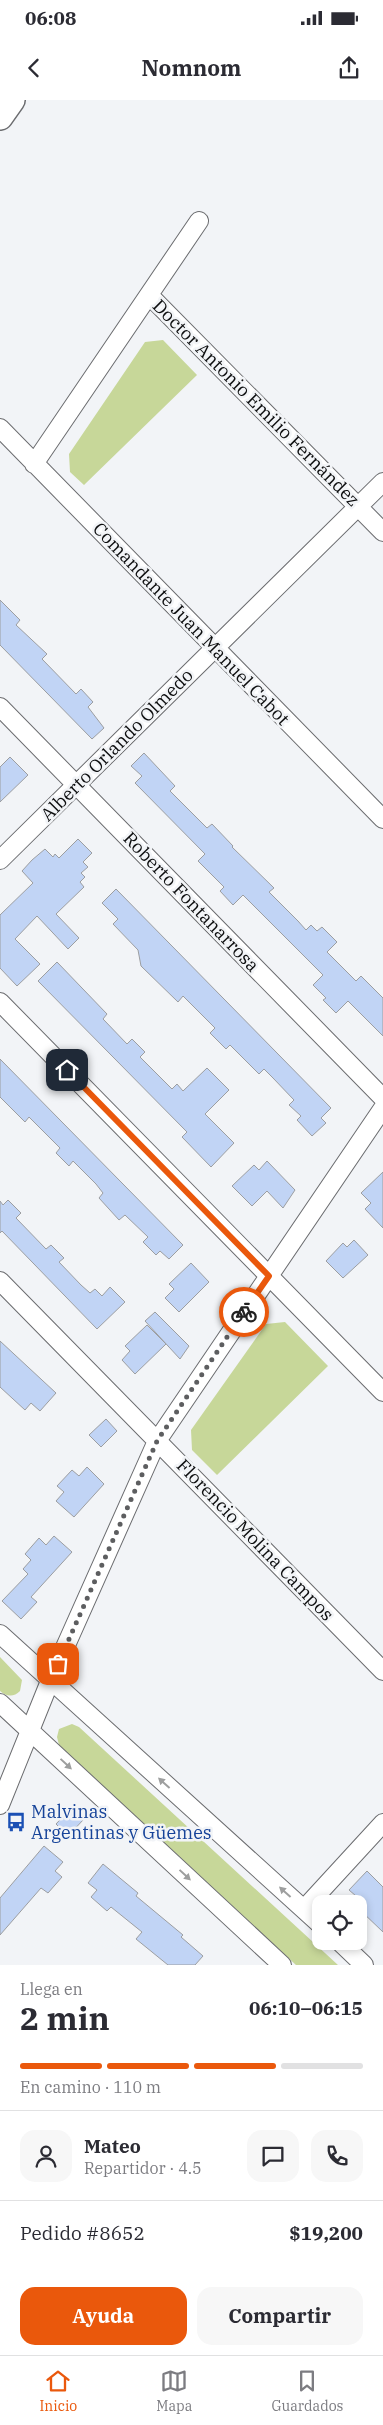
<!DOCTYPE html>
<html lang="es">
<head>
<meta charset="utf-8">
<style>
  body { margin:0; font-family:"IBM Plex Serif",serif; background:#f7f7f7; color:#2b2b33; height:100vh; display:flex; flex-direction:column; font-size:19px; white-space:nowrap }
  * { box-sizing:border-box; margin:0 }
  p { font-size:16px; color:#7c7c81 }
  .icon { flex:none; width:28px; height:28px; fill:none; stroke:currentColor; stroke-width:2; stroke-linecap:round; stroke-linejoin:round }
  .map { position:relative; height:1865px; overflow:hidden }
  .sheet { display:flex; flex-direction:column; background:#fff; flex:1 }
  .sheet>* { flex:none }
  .fabs { position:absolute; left:312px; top:1795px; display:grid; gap:10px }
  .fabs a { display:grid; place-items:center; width:55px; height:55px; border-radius:10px; background:#fff; box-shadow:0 2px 8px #0003; font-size:25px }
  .pin { position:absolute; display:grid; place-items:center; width:42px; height:42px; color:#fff; margin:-21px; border-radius:10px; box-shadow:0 2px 8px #0006 }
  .courier { position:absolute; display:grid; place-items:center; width:50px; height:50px; margin:-25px; border:4px solid #ea580c; border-radius:50%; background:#fff; color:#222; box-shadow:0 1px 6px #0007 }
  .summary em { font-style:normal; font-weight:700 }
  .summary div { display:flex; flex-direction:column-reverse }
  .summary { display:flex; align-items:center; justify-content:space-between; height:85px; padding:0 20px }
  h1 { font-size:32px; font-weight:700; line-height:38px }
  .bar { display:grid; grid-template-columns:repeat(4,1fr); gap:8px 5px; align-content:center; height:60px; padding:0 20px }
  .bar i { height:6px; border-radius:4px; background:#e1e1e2 }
  .bar .active { background:#ea580c }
  .bar p { grid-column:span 4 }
  .line { display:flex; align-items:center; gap:12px; padding:0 20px; border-top:1px solid #e1e1e2 }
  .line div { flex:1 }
  .round { display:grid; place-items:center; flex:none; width:52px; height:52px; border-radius:15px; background:#f7f7f7 }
  .button { display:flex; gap:10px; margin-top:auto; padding:10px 20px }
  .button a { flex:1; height:58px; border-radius:15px; background:#ea580c; color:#fff; font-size:20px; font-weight:700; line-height:58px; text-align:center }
  .button a+a { background:#f7f7f7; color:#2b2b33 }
  .status { display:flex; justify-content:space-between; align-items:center; height:35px; padding:0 25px; background:#fff; direction:ltr }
  .status svg { height:14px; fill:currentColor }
  header { display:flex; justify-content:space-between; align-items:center; height:65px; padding:0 20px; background:#fff; font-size:22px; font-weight:700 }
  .menu { display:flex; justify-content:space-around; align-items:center; height:70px; border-top:1px solid #e1e1e2; background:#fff; font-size:14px; color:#7c7c81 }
  .menu a { display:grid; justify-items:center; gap:2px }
  .menu .active { color:#ea580c }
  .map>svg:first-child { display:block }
</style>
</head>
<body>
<div class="status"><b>06:08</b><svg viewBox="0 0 49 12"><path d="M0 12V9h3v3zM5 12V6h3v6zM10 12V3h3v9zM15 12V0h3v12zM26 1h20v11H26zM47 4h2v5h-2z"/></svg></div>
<header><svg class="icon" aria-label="back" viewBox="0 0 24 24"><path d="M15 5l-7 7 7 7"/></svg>Nomnom<svg class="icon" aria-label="share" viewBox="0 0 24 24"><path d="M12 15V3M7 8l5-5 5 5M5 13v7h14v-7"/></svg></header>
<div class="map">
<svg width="383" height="1865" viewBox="0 0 383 1865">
  <rect width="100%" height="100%" fill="#f2f4f7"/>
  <path fill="#c7d799" d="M163,240L197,275L84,385L70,372L69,354L145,242Z
    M285,1222L328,1266L217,1375L192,1350L191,1330L266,1224Z
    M0,1557L22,1580L20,1591C14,1597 7,1597 0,1591Z
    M72,1624L79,1627L338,1865H296L59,1645L57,1637L59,1629Z"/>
  <path fill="#c1d4f5" stroke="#9c9ea1" d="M0,500L20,520L16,525L47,554L42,559L76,594L81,589L93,602L88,607L104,628L92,639L0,545Z
    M144,653L175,686L170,691L207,728L212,724L233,746L232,747L274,788L269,792L298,821L306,830L311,825L317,831L322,827L337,842L327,852L356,881L361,876L383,898V936L348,901L336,913L323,900L326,898L313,885L323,875L243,795L233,805L220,791L224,787L198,761L205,754L135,683L142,676L131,666Z
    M10,657L28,675L0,702V667Z
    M78,739L92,753L83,762L88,767L81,773L85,777L80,782L84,787L56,814L79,838L68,849L37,816L15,839L40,864L17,886L0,868V815L33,783L22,771L32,760L45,749L53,757L55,754L59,758Z
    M116,789L331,1008L321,1018L326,1023L312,1036L297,1020L301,1016L289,1005L294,1000L273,978L264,969L259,974L230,945L226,949L210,933L215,928L183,896L178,902L141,866L138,850L113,824L118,819L102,803Z
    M57,862L107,914L103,919L104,920L127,944L132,939L145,952L140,957L172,989L177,984L183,991L207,968L229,990L205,1014L234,1043L211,1067L182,1037L187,1032L38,881Z
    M0,959L183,1145L169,1159L160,1151L156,1155L143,1142L148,1137L125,1115L119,1120L99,1098L103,1093L96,1084L73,1061L69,1066L56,1053L60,1048L29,1017L25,1022L0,997Z
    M267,1061L295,1090L283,1108L267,1091L252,1106L232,1086L254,1065L259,1070Z
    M383,1072V1128L365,1109L371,1103L361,1093Z
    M8,1100L21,1113L16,1118L46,1149L51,1145L64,1158L59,1162L81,1185L90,1193L95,1189L102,1196L110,1187L125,1202L97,1229L2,1131L0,1133V1101L3,1105Z
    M354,1140L368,1155L343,1178L326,1161L343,1143L347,1147Z
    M191,1163L209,1182L179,1212L165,1198L174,1189L169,1184Z
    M155,1212L189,1246L180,1259L145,1221Z
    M147,1225L166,1244L135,1274L122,1260L130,1251L125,1246Z
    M0,1241L56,1293L40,1311L31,1303L25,1310L0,1287Z
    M106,1319L117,1331L101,1347L89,1335Z
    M87,1367L104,1384L74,1417L56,1401L64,1392L57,1386L72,1370L79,1376Z
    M54,1436L72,1452L31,1497L37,1502L21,1519L2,1501L28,1474L23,1469L31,1460L25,1454L39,1438L46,1445Z
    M72,1707L84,1719L68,1736L56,1724Z
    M44,1746L63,1762L55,1771L62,1777L48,1793L41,1788L0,1835V1798Z
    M103,1764L138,1793L136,1796L183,1835L181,1837L203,1856L195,1865H168L136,1839L142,1832L111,1807L107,1811L91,1797L97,1790L88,1783Z
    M367,1771L383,1787V1832L359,1809V1804L350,1802L356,1796L349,1790Z"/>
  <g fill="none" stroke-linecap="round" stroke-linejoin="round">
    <defs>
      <path id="street" d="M149,195L383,432
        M0,328L383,719
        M34,364L199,121
        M0,607L383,998
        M0,760L383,382
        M0,902L383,1292
        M0,1181L383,1571
        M0,1534L321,1825
        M0,1603L282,1865
        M0,1705L50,1581L157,1341L383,1008
        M304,1809L383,1723
        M339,1841L364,1865"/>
      <path id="secondary" d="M0,17L12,0"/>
    </defs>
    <use href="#street" stroke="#6b6c6f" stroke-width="20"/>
    <use href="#secondary" stroke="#6b6c6f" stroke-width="28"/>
    <use href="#street" stroke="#fff" stroke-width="18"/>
    <use href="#secondary" stroke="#fff" stroke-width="25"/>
  </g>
  <defs><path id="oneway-solid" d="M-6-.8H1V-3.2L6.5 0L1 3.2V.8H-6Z" transform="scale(1.25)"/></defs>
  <g fill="#9e9f9f">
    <use href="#oneway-solid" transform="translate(66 1664) rotate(43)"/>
    <use href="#oneway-solid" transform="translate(164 1683) rotate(-138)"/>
    <use href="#oneway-solid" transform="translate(185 1775) rotate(43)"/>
    <use href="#oneway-solid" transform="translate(285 1792) rotate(-138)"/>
  </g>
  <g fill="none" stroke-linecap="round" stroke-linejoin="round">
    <path stroke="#5d5e60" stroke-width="5" stroke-dasharray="0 9" d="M58,1564L157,1341L244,1212"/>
    <path stroke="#ea580c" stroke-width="6" d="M67,970L269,1176L244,1212"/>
  </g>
  <defs>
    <symbol id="bus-bare" viewBox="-9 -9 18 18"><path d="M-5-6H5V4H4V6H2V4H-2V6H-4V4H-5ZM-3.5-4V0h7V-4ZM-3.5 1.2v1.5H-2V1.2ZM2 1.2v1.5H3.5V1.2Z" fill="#1a4fb4" stroke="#f2f4f7" stroke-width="2.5" paint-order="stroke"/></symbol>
  </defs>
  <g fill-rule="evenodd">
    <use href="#bus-bare" x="2" y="1708" width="28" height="28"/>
  </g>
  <g text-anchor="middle" stroke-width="5" stroke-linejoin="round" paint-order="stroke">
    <g font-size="18" fill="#0d0e0f" stroke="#f2f4f7">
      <text transform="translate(256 303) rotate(45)" y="6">Doctor Antonio Emilio Fernández</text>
      <text transform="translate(191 524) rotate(46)" y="6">Comandante Juan Manuel Cabot</text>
      <text transform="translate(117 645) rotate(-45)" y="6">Alberto Orlando Olmedo</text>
      <text transform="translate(191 802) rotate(46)" y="6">Roberto Fontanarrosa</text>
      <text transform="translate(255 1440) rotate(46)" y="6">Florencio Molina Campos</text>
    </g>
    <g font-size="18" fill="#164399" stroke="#f2f4f7" text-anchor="start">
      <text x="31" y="1718">Malvinas<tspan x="31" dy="21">Argentinas y Güemes</tspan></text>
    </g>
  </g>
</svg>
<div class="fabs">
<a><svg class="icon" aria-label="locate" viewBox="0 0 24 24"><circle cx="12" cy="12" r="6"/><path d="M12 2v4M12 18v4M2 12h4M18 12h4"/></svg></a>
</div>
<div class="pin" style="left:58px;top:1564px;background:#ea580c"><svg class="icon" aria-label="bag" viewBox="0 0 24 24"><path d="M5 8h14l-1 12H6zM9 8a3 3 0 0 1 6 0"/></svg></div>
<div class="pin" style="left:67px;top:970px;background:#1f2937"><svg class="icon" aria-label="home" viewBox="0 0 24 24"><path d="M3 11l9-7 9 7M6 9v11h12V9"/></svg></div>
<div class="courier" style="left:244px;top:1212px"><svg class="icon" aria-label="bike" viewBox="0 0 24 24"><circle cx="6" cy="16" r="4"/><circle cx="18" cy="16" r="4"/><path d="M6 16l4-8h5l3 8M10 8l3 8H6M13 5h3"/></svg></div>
</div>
<section class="sheet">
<div class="summary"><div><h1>2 min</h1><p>Llega en</p></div><em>06:10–06:15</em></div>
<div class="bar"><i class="active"></i><i class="active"></i><i class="active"></i><i></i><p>En camino · 110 m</p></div>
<div class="line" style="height:90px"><a class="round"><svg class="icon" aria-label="person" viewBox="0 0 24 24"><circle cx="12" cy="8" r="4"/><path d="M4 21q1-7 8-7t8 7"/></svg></a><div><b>Mateo</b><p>Repartidor · 4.5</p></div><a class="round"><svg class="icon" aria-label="chat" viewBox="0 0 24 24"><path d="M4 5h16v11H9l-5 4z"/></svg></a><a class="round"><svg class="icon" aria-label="phone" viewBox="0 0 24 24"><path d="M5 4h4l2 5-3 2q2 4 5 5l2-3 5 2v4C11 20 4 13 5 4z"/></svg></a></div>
<div class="line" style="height:65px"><div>Pedido #8652</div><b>$19,200</b></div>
<div class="button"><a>Ayuda</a><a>Compartir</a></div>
</section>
<nav class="menu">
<a class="active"><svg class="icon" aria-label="home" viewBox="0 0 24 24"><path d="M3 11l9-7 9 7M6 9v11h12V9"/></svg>Inicio</a>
<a><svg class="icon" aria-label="map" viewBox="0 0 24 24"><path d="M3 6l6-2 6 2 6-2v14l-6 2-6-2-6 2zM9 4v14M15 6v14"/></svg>Mapa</a>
<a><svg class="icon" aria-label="saved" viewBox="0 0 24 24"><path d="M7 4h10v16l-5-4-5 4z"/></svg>Guardados</a>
</nav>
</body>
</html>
